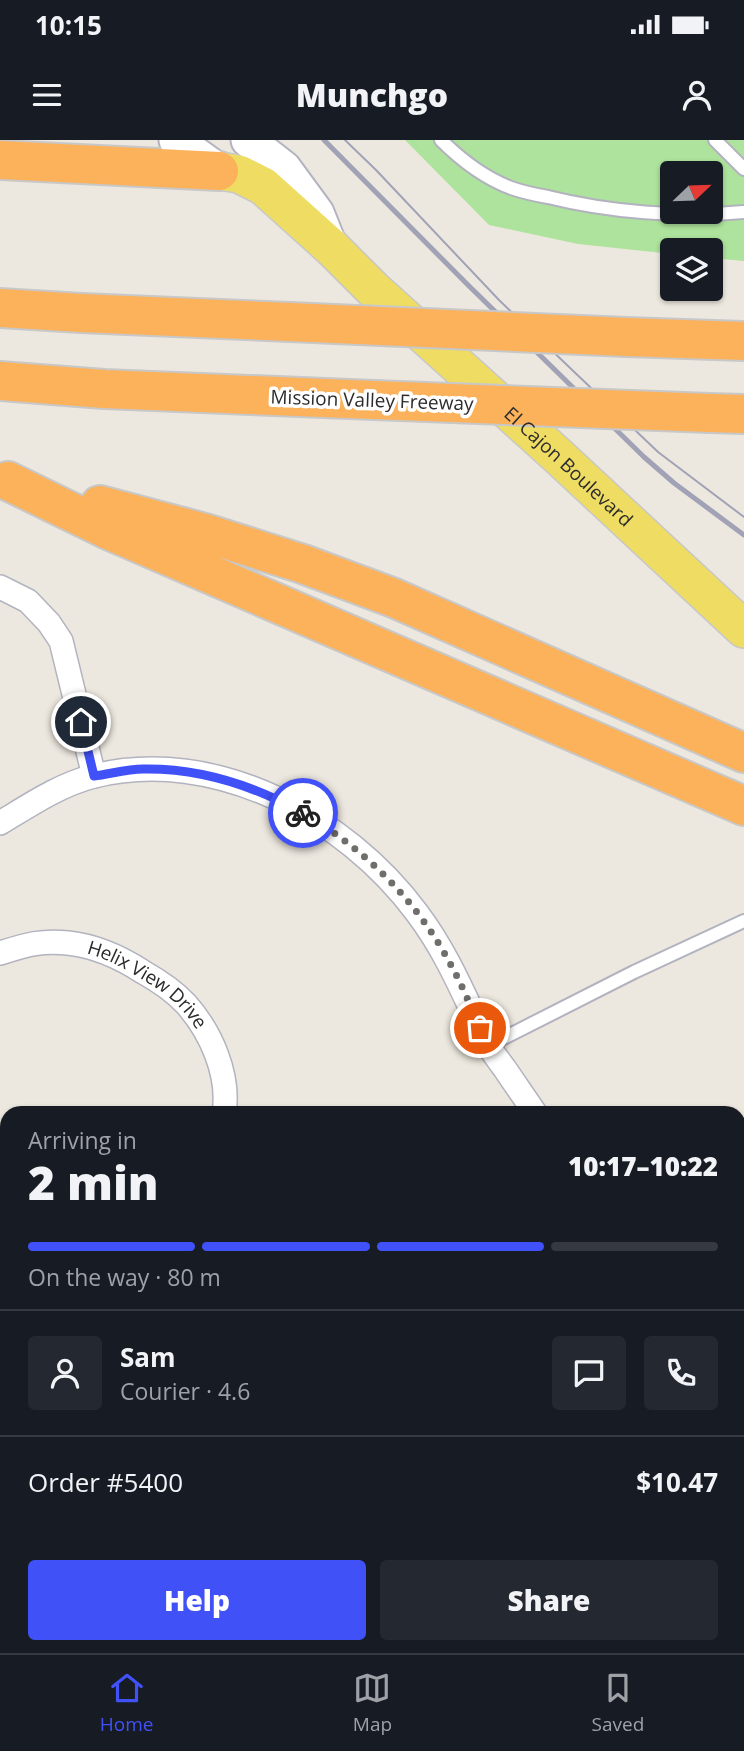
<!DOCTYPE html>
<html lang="en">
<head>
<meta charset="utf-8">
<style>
  body { margin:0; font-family:"Open Sans",sans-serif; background:#242831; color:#f1f3f6; height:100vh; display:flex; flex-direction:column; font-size:26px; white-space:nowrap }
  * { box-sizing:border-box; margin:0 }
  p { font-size:23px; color:#9ea1a6 }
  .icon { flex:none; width:38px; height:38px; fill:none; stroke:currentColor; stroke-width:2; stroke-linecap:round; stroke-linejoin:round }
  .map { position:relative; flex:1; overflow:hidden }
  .details { position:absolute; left:0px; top:966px; width:746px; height:548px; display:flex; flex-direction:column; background:#171b24; border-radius:21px 21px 0 0; box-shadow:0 2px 5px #0004 }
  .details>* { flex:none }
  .needle { width:46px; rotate:67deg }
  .tools { position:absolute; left:660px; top:21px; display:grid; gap:14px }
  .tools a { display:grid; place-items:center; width:63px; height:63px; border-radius:7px; background:#171b24; box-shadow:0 2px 5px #0004; font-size:35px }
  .pin { position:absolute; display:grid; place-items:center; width:60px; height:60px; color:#fff; margin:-30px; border:4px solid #fff; border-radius:50%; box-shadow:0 2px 7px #0007 }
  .courier { position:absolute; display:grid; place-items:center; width:70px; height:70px; margin:-35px; border:5px solid #4151f8; border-radius:50%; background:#fff; color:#222; box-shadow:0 2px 9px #0007 }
  .overview em { font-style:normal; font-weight:800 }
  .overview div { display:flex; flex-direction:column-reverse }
  .overview { display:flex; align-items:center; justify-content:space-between; height:119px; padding:0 28px }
  h1 { font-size:46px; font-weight:800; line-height:52px }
  .bar { display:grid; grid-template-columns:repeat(4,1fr); gap:10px 7px; align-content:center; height:84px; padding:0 28px }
  .bar i { height:9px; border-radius:5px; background:#363941 }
  .bar .active { background:#4151f8 }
  .bar p { grid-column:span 4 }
  .line { display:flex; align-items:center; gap:18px; padding:0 28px; border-top:2px solid #363941 }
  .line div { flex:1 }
  .round { display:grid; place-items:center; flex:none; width:74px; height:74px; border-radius:7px; background:#242831 }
  .action { display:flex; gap:14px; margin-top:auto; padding:14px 28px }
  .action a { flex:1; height:80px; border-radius:7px; background:#4151f8; color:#fff; font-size:28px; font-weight:800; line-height:80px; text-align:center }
  .action a+a { background:#242831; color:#f1f3f6 }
  .status { display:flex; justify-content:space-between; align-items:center; height:49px; padding:0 35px; background:#171b24; direction:ltr }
  .status svg { height:19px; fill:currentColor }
  header { display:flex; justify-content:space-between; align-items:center; height:91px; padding:0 28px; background:#171b24; font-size:32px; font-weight:800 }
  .menu { display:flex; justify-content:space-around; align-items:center; height:98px; border-top:2px solid #363941; background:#171b24; font-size:19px; color:#9ea1a6 }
  .menu a { display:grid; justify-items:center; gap:4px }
  .menu .active { color:#4151f8 }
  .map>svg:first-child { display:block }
</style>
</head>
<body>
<div class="status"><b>10:15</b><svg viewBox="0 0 49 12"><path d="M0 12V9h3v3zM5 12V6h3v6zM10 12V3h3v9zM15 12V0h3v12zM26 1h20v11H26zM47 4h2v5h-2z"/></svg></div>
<header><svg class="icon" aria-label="menu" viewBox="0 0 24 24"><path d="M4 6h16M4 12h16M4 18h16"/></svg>Munchgo<svg class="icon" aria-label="person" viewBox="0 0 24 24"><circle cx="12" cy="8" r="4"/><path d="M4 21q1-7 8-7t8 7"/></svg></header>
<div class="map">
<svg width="744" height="1513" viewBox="0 0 744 1513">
  <rect width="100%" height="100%" fill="#ede8df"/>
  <path fill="#ade39c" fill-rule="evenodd" d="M405,0H744V121L711,118L710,110H672V114L578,104L489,85ZM672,33H710V72H672Z"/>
  <path fill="#c6c2ba" d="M434,1507H456L458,1513H419Z"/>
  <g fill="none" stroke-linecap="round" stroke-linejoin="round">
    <defs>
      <path id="lane" d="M441,0C461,20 485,38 511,48C523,52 536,55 548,57C608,72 681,78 744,72
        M715,0L744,29
        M488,906L634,832L744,781
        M0,1476L7,1450"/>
      <g id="street">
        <path d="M0,447L28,461L49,483L61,501L94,636"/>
        <path d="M0,683C30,665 59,645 94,636C215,606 346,677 417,773C448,814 465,858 487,903C492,912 499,921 505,929C515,944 525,958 535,973"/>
        <path id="s1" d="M0,813C26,805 41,800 68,803C96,806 120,817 143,832C159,841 174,851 186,864C211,892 230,935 224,973"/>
        <path d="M0,1018L7,1022"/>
        <path d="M738,1099L744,1096"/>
        <path d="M0,1283L7,1286"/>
        <path d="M738,1413L744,1410"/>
        <path d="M344,1513L358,1507"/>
      </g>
      <path id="secondary" d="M176,0L219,31
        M248,0L284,28L317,73L329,103"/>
      <g id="primary">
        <path id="s2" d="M219,31L239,34L263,46L332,108L373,149L557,315L744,489"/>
      </g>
      <path id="highway" d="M0,20L219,31
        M0,168L81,173L290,182
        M626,197L744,201
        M0,241L104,249L374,260
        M710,273L744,274
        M8,341L106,389L744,666
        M100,365L205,393L303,424L394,458L744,613"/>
    </defs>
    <use href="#lane" stroke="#b2b3bf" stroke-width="16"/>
    <use href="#street" stroke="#b2b3bf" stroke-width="26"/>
    <use href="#secondary" stroke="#b2b3bf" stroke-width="37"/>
    <use href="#primary" stroke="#c8c8c8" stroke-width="40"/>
    <use href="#highway" stroke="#c8c8c8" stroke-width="42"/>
    <use href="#lane" stroke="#fff" stroke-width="12"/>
    <use href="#street" stroke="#fff" stroke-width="23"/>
    <use href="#secondary" stroke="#fff" stroke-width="33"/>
    <use href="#primary" stroke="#efdc62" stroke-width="37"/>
    <use href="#highway" stroke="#fcb15b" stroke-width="38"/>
    <path stroke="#a1a2b6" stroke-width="2" d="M345,0L376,30L499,160L658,312L744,377"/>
    <path stroke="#a1a2b6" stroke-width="5" d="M324,0L469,146L644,317L674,343L744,395"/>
    <defs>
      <path id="highway-bridge" d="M290,182L626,197
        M374,260L710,273"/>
    </defs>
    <use href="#highway-bridge" stroke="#c8c8c8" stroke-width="42" stroke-linecap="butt"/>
    <use href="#highway-bridge" stroke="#fcb15b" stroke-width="38"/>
  </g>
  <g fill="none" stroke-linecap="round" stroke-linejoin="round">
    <path stroke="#706e6b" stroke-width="7" stroke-dasharray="0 12.6" d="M303,673C365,709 417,761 451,825C462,845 471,867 480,888"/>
    <path stroke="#4151f8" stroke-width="9" d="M81,582L94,636C110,634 127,629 143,629C200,628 253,645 303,673"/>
  </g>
  <g text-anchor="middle" stroke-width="7" stroke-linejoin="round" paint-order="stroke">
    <g font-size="19" fill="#2c2c2c" stroke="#fff">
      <text transform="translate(372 260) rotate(2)" y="7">Mission Valley Freeway</text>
      <text dy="7" stroke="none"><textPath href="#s2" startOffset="462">El Cajon Boulevard</textPath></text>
      <text dy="7" stroke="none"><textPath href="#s1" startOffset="161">Helix View Drive</textPath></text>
    </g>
  </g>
</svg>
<div class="tools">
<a><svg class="needle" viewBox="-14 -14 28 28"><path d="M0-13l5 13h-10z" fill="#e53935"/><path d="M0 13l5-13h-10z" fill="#9ea1a6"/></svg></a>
<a><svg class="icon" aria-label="layers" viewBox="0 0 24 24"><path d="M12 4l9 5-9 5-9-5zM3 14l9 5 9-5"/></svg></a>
</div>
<div class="pin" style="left:480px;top:888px;background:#ea580c"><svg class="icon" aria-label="bag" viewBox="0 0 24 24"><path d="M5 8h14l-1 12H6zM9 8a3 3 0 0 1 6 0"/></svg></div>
<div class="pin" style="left:81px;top:582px;background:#1f2937"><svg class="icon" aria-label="home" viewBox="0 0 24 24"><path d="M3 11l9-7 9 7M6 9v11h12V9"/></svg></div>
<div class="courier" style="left:303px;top:673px"><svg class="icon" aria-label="bike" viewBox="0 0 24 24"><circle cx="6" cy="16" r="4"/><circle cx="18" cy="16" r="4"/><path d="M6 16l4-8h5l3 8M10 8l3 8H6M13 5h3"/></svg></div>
<section class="details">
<div class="overview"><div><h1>2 min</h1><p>Arriving in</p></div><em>10:17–10:22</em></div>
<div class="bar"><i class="active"></i><i class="active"></i><i class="active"></i><i></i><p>On the way · 80 m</p></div>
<div class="line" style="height:126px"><a class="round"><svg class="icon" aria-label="person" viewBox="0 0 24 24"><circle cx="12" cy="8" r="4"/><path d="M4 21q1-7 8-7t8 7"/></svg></a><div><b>Sam</b><p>Courier · 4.6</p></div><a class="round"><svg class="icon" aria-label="chat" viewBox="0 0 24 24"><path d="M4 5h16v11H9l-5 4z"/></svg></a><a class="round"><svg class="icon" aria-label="phone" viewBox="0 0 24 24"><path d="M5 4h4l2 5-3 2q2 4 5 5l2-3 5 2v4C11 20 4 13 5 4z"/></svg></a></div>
<div class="line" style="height:91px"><div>Order #5400</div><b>$10.47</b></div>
<div class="action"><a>Help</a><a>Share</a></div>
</section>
</div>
<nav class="menu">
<a class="active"><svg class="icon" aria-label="home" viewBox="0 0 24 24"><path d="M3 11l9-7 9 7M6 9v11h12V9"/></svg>Home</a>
<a><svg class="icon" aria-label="map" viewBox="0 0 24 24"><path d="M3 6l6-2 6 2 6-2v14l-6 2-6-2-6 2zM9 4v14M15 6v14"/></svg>Map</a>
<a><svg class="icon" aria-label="saved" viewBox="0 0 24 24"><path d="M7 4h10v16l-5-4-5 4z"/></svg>Saved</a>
</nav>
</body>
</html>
